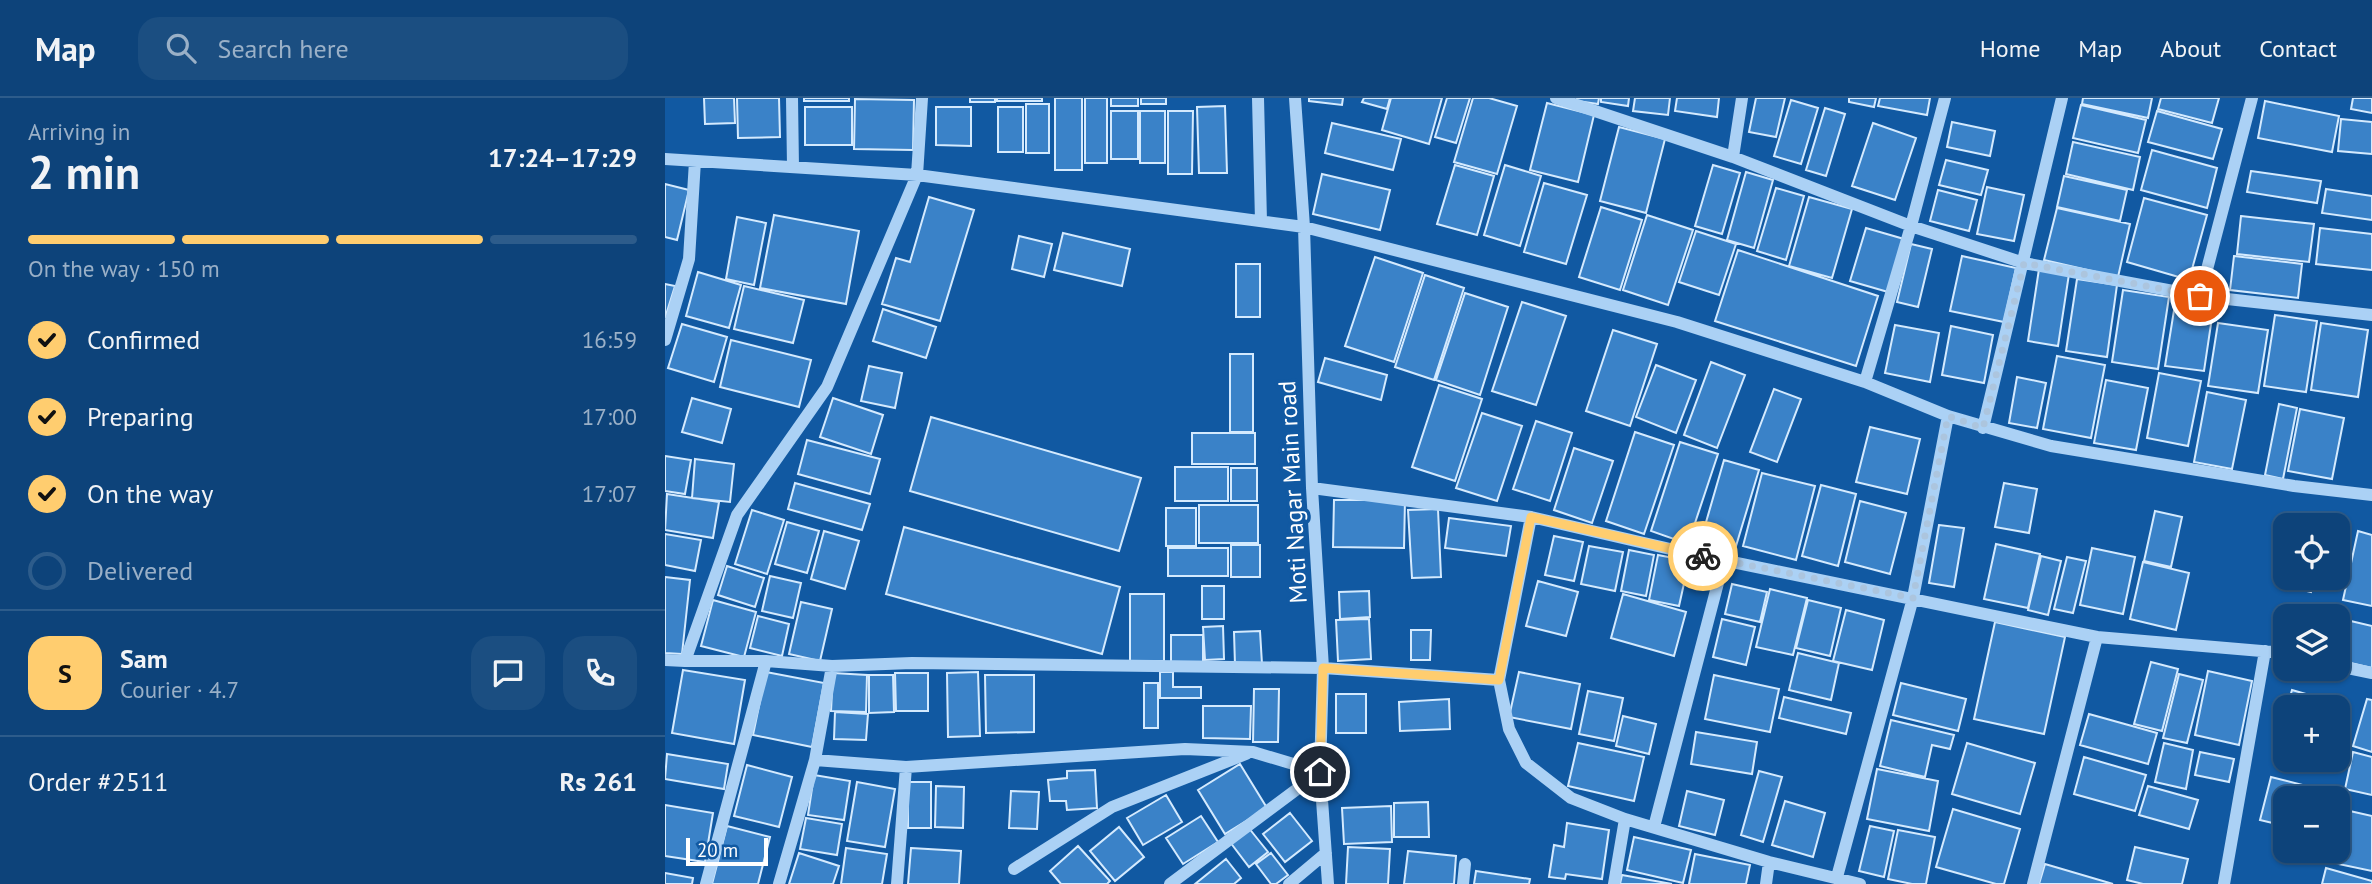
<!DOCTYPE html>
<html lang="en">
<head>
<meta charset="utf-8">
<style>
  body { margin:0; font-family:"PT Sans",sans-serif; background:#1b4e81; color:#f1f3f6; height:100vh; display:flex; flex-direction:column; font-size:26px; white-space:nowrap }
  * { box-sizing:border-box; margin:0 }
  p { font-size:23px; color:#9ab0c7 }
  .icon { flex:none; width:38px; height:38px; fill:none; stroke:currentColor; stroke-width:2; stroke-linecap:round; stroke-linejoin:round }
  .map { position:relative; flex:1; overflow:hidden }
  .details { display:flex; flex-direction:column; background:#0d437a; width:665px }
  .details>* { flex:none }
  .controls { position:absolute; left:1608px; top:415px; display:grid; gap:14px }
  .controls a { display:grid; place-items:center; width:77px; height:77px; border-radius:14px; background:#0d437a; box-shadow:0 2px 5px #0004,0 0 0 2px #2d5c8b; font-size:35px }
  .scale { position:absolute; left:21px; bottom:18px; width:82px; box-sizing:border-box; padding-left:7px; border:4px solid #fff; border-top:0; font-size:19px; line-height:24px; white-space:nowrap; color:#fff; -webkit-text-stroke:5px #1159a2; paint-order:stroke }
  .pin { position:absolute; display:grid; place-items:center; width:60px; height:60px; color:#fff; margin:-30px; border:4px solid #fff; border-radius:50%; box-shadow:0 2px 7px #0007 }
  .courier { position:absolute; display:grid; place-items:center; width:70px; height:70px; margin:-35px; border:5px solid #ffcd6f; border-radius:50%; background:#fff; color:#222; box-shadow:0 2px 9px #0007 }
  .summary em { font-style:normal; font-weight:700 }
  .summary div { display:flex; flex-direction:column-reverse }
  .summary { display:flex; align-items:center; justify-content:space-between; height:119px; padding:0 28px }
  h1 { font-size:46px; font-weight:700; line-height:52px }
  .bar { display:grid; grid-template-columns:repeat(4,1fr); gap:10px 7px; align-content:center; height:84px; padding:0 28px }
  .bar i { height:9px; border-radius:5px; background:#2d5c8b }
  .bar .active { background:#ffcd6f }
  .bar p { grid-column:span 4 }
  .line { display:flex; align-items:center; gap:18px; padding:0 28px; border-top:2px solid #2d5c8b }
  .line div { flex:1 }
  .round { display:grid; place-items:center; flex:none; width:74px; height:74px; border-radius:21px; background:#1b4e81 }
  ol { padding:0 28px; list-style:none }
  li { display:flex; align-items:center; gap:21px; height:77px }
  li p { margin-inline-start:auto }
  li .icon { padding:7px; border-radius:50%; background:#ffcd6f; color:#111; stroke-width:4 }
  li:last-child { color:#9ab0c7 }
  li i { width:38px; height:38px; border:4px solid #2d5c8b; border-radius:50% }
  header { display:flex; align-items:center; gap:42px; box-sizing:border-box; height:98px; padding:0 35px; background:#0d437a; border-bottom:2px solid #2d5c8b }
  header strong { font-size:33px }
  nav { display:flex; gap:38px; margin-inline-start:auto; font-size:24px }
  .search { width:490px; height:63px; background:#1b4e81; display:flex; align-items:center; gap:18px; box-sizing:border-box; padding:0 24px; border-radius:21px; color:#9ab0c7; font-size:26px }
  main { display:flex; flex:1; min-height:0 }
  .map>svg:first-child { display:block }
</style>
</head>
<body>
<header>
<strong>Map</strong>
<div class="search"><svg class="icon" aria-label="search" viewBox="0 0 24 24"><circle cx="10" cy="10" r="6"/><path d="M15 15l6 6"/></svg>Search here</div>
<nav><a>Home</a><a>Map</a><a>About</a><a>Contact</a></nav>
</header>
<main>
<section class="details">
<div class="summary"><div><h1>2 min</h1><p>Arriving in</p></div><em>17:24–17:29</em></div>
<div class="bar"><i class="active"></i><i class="active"></i><i class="active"></i><i></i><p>On the way · 150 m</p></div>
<ol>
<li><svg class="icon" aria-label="check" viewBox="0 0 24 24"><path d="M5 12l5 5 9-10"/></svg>Confirmed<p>16:59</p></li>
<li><svg class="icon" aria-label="check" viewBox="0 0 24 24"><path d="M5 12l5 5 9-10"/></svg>Preparing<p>17:00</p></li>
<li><svg class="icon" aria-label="check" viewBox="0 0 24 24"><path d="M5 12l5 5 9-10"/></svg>On the way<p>17:07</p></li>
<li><i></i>Delivered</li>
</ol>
<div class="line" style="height:126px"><b class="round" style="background:#ffcd6f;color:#111">S</b><div><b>Sam</b><p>Courier · 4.7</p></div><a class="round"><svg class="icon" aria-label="chat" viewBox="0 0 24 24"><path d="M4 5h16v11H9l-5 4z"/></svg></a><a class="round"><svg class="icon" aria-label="phone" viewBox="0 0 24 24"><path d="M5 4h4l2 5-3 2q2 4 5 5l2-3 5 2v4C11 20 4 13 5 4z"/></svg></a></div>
<div class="line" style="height:91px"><div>Order #2511</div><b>Rs 261</b></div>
</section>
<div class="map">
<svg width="1707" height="786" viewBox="0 0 1707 786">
  <rect width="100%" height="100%" fill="#1159a2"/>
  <path fill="#3a82c8" stroke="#d4eafe" stroke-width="2" d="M39,0H69L70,25L40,26Z
    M72,0H114L115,39L73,40Z
    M139,0H184V3H139Z
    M305,0H330V4H305Z
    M332,0H377V3H332Z
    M390,0H417V72H390Z
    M420,0H442V65H420Z
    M446,0H473V8H446Z
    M476,0H501V6H476Z
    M644,0H678L677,7L644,3Z
    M699,0H725L722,11L697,4Z
    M726,0H777L764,46L717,32Z
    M782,0H805L791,45L770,39Z
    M808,0H824L852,8L832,76L789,64Z
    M912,0H934L933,6L912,3Z
    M936,0H964L963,8L936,4Z
    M970,0H1005L1003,17L968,13Z
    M1012,0H1054L1052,19L1010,13Z
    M1091,0H1120L1111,39L1084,34Z
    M1184,0H1211L1209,9L1184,4Z
    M1215,0H1265L1262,17L1213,8Z
    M1418,0H1487L1483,20L1417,6Z
    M1496,0H1554L1547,25L1493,11Z
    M1688,0H1707V15L1686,11Z
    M190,1L249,2L248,52L189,51Z
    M1126,2L1153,10L1136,66L1109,58Z
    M1600,3L1674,18L1667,54L1593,40Z
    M882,5L929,17L913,84L865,72Z
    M361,6H384V55H361Z
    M1416,7L1481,22L1473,55L1408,40Z
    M560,8L562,75H534L532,9Z
    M140,9H187V47H140Z
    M271,9H306V48L271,47Z
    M333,9H358V54H333Z
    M1160,10L1180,16L1161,78L1141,72Z
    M446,13H473V61H446Z
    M475,13H500V65H475Z
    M503,13H528L527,76H503Z
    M1492,13L1557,31L1548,61L1483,44Z
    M1676,21L1707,24V56L1673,53Z
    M1287,24L1330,33L1325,58L1282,49Z
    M667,25L736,41L728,72L660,55Z
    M1208,25L1251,40L1230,102L1187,88Z
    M954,29L1000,41L981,115L935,103Z
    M1408,44L1475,59L1468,92L1401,76Z
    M1487,52L1552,70L1542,110L1476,92Z
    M1281,62L1323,72L1316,97L1274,87Z
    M790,67L829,78L812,137L772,126Z
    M840,67L876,78L855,148L819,137Z
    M1048,67L1075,75L1057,136L1030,128Z
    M1586,73L1656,83L1652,105L1582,94Z
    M1081,74L1108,82L1089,150L1062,142Z
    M657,76L725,92L715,132L648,116Z
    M1399,78L1462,92L1455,123L1392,109Z
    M879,85L922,97L901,166L859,154Z
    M0,86L24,92L12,142L0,139Z
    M1322,89L1359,97L1349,143L1312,136Z
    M1111,90L1139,98L1121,162L1092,153Z
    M1661,91L1707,98V122L1657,115Z
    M1273,92L1312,102L1304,133L1265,123Z
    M264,99L309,112L275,223L217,206L231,160L245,164Z
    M1144,99L1187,111L1167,180L1124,168Z
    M1479,100L1542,117L1524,182L1462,164Z
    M936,109L977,122L955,192L914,179Z
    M1392,110L1465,126L1453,179L1379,162Z
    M109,117L194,133L181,206L95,190Z
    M982,117L1028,132L1003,207L958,192Z
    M1576,118L1649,126L1644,164L1572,156Z
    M72,119L101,125L89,187L61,181Z
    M1201,130L1239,141L1223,194L1185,183Z
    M1655,130L1707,136V172L1651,166Z
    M1031,133L1071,146L1054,197L1014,184Z
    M398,135L465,151L457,188L389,172Z
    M354,138L387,146L379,179L347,171Z
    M1246,146L1267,151L1253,209L1232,204Z
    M1073,152L1213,198L1191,268L1050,223Z
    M1297,158L1351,170L1339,224L1285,213Z
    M1569,158L1637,166L1633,200L1565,192Z
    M710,159L758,175L729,264L680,248Z
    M571,166H595V219H571Z
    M1374,171L1404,176L1393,248L1363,243Z
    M33,174L76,187L64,230L21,218Z
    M760,177L799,190L769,282L730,269Z
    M1412,181L1452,187L1442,259L1401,253Z
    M0,186L10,188L0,220Z
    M79,188L139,202L128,245L69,231Z
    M1458,192L1504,199L1493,271L1447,264Z
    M800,195L843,209L815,297L771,282Z
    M1511,200L1549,206L1539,273L1500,268Z
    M857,204L901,218L871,307L827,293Z
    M218,211L271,229L261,260L208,243Z
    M1610,217L1652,223L1641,294L1599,288Z
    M1553,225L1603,232L1593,295L1543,288Z
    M1656,225L1703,232L1693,299L1646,292Z
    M17,226L62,239L49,284L3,270Z
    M1230,227L1274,235L1265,284L1220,275Z
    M1286,228L1328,237L1319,285L1277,277Z
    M948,232L992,246L965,328L921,313Z
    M66,242L146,262L134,309L55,289Z
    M565,256H588V334H565Z
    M1392,258L1440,267L1426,340L1378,331Z
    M660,260L722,277L716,302L653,284Z
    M1046,264L1080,277L1052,350L1019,337Z
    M991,267L1031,282L1011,335L971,319Z
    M204,268L237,275L230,310L196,303Z
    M1494,275L1536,283L1523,348L1482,340Z
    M1352,279L1381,285L1372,330L1344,325Z
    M1441,282L1483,290L1471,352L1429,345Z
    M774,287L817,301L790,383L747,369Z
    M1109,291L1136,301L1112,364L1085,354Z
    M1542,294L1581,302L1567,371L1529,364Z
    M27,300L66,311L57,345L17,334Z
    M168,300L218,317L206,356L155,339Z
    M1614,306L1632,310L1618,381L1600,377Z
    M1635,311L1679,320L1667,381L1623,373Z
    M817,315L857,328L832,403L791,390Z
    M266,319L476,380L454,453L245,393Z
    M871,323L907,335L885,403L848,391Z
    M1205,329L1255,341L1242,396L1191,384Z
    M970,334L1009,347L979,436L941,423Z
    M527,335H590V366H527Z
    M142,342L215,361L205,396L133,376Z
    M1015,344L1053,356L1023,446L986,433Z
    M909,350L948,363L927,425L889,412Z
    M0,358L26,362L20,396L0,393Z
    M30,361L69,366L65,404L27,400Z
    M1059,362L1094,372L1071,448L1037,438Z
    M510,369H563V403H510Z
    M566,370H592V403H566Z
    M1097,375L1150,388L1131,462L1078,448Z
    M130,385L205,406L197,432L123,411Z
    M1339,385L1372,391L1364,435L1330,429Z
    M1156,387L1191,396L1173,468L1137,458Z
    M2,396L54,404L48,440L0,432Z
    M669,402H740L739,450L668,449Z
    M1195,403L1241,415L1225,476L1180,464Z
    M534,407H593V445H534Z
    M501,410H531V448H501Z
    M773,411L776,479L747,480L743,412Z
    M87,412L119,422L102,476L70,466Z
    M1490,413L1517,419L1506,469L1479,463Z
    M784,420L846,428L841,458L780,450Z
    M122,424L154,433L142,475L110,466Z
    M1274,427L1299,430L1289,489L1264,485Z
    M239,429L455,489L437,556L221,496Z
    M159,433L194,443L180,491L146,481Z
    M1693,433L1707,437V508L1678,502Z
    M0,436L36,442L30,473L0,467Z
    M889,438L918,444L909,483L880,477Z
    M1331,446L1375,456L1363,510L1319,501Z
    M566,447H595V479H566Z
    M924,448L958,454L950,493L916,486Z
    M503,450H563V478H503Z
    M1427,450L1470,459L1458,516L1415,507Z
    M964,452L989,457L981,498L956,493Z
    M993,457L1024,463L1014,508L984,502Z
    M1376,458L1396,463L1383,517L1363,512Z
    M1402,459L1421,463L1408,515L1389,511Z
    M1478,464L1524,475L1511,532L1465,521Z
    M62,468L99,480L90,509L53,497Z
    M105,478L136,485L128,520L97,513Z
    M0,479L25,482L17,556L0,555Z
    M1623,480H1650L1646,494L1621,488Z
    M873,483L913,494L901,538L861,528Z
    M1067,486L1102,494L1095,524L1060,516Z
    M537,488H559V521H537Z
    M1105,491L1142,500L1128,557L1091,549Z
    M704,493L705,519L675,521L674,494Z
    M465,496H499V563H465Z
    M958,496L1021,514L1009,558L946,540Z
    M48,502L91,514L79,559L36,548Z
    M1143,502L1176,510L1165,558L1131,550Z
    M136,504L167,511L155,563L124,556Z
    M1181,512L1219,522L1207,572L1168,563Z
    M93,518L124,526L117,558L85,550Z
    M1673,520L1707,528V570L1673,562Z
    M704,521L706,561L673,563L671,522Z
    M1057,521L1090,529L1081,567L1048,559Z
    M1330,524L1400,539L1379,636L1309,621Z
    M558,528L559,561L540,562L538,529Z
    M746,532H766L765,562H746Z
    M595,533L597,566L570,567L569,534Z
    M506,537H538V566H506Z
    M1133,555L1174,565L1166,602L1124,592Z
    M1486,564L1513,571L1497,633L1469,626Z
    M18,572L80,582L69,646L7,635Z
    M1543,573L1587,583L1574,647L1530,637Z
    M101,574L159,585L147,649L88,637Z
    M313,574L315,638L283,639L282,575Z
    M495,574H508V589H536V600H495Z
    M854,574L915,586L906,631L844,619Z
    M168,575L202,577L201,614L166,613Z
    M230,575H263V613H231Z
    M1514,576L1538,582L1522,645L1498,640Z
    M204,577H228L229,614L204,615Z
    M320,577H369V634L321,635Z
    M1049,577L1114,591L1105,634L1040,621Z
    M479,585H493V630H479Z
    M1236,585L1301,601L1293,633L1228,617Z
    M589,591H614L613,644H588Z
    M1627,592L1665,603L1663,609H1622Z
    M923,593L958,600L949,643L914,636Z
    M671,596H701V635H671Z
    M1119,599L1186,615L1181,636L1114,620Z
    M784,601L785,631L735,633L734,604Z
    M1702,601L1707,602V654L1688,648Z
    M538,608H586L585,641L538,640Z
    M170,614L203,616L201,642L169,641Z
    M1424,616L1492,635L1483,666L1415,647Z
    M958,618L991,626L984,656L951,648Z
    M1226,622L1289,637L1285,651L1267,647L1260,679L1215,668Z
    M1031,634L1092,644L1087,676L1026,666Z
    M913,645L979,659L969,703L903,688Z
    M1302,645L1370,665L1355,716L1287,696Z
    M1499,645L1528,652L1521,691L1490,684Z
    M1535,654L1569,661L1564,684L1530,677Z
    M1688,654L1707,659V697L1680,691Z
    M2,656L63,666L59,691L0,681Z
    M1419,659L1481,677L1470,713L1409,696Z
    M575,666L602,710L560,736L533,692Z
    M82,667L127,679L114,729L69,718Z
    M1212,671L1273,683L1264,733L1202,721Z
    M430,672L432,710L402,712L401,703H385L383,682L402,680V673Z
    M1094,673L1117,679L1098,744L1076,737Z
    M149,677L185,683L179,722L143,717Z
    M1606,679L1677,697L1673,711V700H1620V728L1595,722Z
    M192,684L230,691L220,749L182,743Z
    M243,684H266V730H243Z
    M271,688L299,689L298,730L270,729Z
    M1483,688L1533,702L1524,731L1474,717Z
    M346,693L374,694L372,731L344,730Z
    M1022,693L1059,702L1050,737L1014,728Z
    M501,697L517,724L478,747L462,720Z
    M1120,703L1160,715L1148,759L1107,747Z
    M763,704L764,739H729V705Z
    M0,707L48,715L40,764L0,758Z
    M726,708L727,744L679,746L677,710Z
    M1288,711L1355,731L1339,786H1331L1271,769Z
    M1676,711L1707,718V773L1664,764L1667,752H1673V724Z
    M625,715L647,743L620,764L598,736Z
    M536,718L553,744L518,766L501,740Z
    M141,720L177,726L172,757L135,751Z
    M902,725L944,732L937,781L901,776L900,781L884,779L889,747L899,749Z
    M62,728L105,739L93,786H47Z
    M1205,728L1229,733L1219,779L1194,773Z
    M454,729L479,759L450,783L425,753Z
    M583,729L603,754L584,769L565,744Z
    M1233,732L1270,739L1261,786H1247L1223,781Z
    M969,739L1026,752L1018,785L962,772Z
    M413,748L445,783L442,786H396L385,773Z
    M683,749L725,751L723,786H681Z
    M1470,749L1523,761L1517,786H1478L1462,782Z
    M181,750L222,756L217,786H176Z
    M246,750L296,753L294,786H243Z
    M743,753L791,758L789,786H739Z
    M134,755L174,768L168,786H124Z
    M606,755L623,777L611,786H606L591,766Z
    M1030,756L1085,767L1081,786H1024Z
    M561,761L576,780L569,786H530Z
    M1380,766L1448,786H1374Z
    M1661,770L1707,783V786H1657Z
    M811,773L865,781L864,786H809Z
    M0,775L28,780L27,786H0Z
    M957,777L1007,786H955Z"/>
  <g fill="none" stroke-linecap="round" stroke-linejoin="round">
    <path stroke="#abd1f5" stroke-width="12" d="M127,0L128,69
      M257,0L252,77L162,289L72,417L20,563H101L167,568L247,565L658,570L834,582L844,631L861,665L906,700L960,721L1104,764L1195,786
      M593,0L596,123
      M630,0L639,129L647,390L658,570L655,674L663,786
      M891,0L1068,59L1246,128L1359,165L1535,198L1707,217
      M1068,59L1077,0
      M0,61L252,77L639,129L1012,224L1200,284L1283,318L1386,348L1629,388L1707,397
      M1535,198L1587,0
      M0,242L24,161L30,63
      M1200,284L1246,128L1280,0
      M1318,330L1397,0
      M647,390L866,419L1014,453L1432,539L1368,786
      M1432,539L1620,555
      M0,562L20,563
      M1673,568L1707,575
      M834,582L866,419
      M150,662L241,669L232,786
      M241,669L520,651L588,654L655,674
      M989,729L1059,462
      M349,771L447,709L581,656
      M1172,779L1248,500L1283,318
      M41,786L101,563
      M114,786L150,662L167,568
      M505,786L655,674
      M624,786L661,755
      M798,786L800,766
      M949,786L960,721
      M1101,786L1104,764
      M1559,786L1600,553"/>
  </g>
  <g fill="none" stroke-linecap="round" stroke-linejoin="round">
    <path stroke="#acc5de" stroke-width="7" stroke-dasharray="0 12.6" d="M1038,458L1248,500L1283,318L1318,330L1359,165L1535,198"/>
    <path stroke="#ffcd6f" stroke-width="9" d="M655,674L658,570L834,582L866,419L1038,458"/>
  </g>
  <g text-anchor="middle" stroke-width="7" stroke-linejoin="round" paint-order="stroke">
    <g font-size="24" fill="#fff" stroke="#1159a2">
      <text transform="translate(628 394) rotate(-93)" y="8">Moti Nagar Main road</text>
    </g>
  </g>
</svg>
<div class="controls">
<a><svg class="icon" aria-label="locate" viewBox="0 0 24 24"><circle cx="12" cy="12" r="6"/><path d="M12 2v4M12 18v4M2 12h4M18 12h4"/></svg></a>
<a><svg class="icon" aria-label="layers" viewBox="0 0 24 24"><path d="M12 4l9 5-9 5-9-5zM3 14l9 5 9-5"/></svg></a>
<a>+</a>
<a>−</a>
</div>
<div class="scale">20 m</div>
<div class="pin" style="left:1535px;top:198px;background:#ea580c"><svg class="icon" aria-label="bag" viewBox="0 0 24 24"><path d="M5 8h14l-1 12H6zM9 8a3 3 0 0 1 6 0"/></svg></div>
<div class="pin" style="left:655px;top:674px;background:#1f2937"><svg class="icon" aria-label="home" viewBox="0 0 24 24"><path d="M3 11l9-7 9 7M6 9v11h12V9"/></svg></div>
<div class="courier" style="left:1038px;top:458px"><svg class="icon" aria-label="bike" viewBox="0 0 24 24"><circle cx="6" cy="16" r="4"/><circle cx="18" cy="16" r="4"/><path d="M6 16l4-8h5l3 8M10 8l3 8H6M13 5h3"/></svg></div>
</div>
</main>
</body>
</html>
